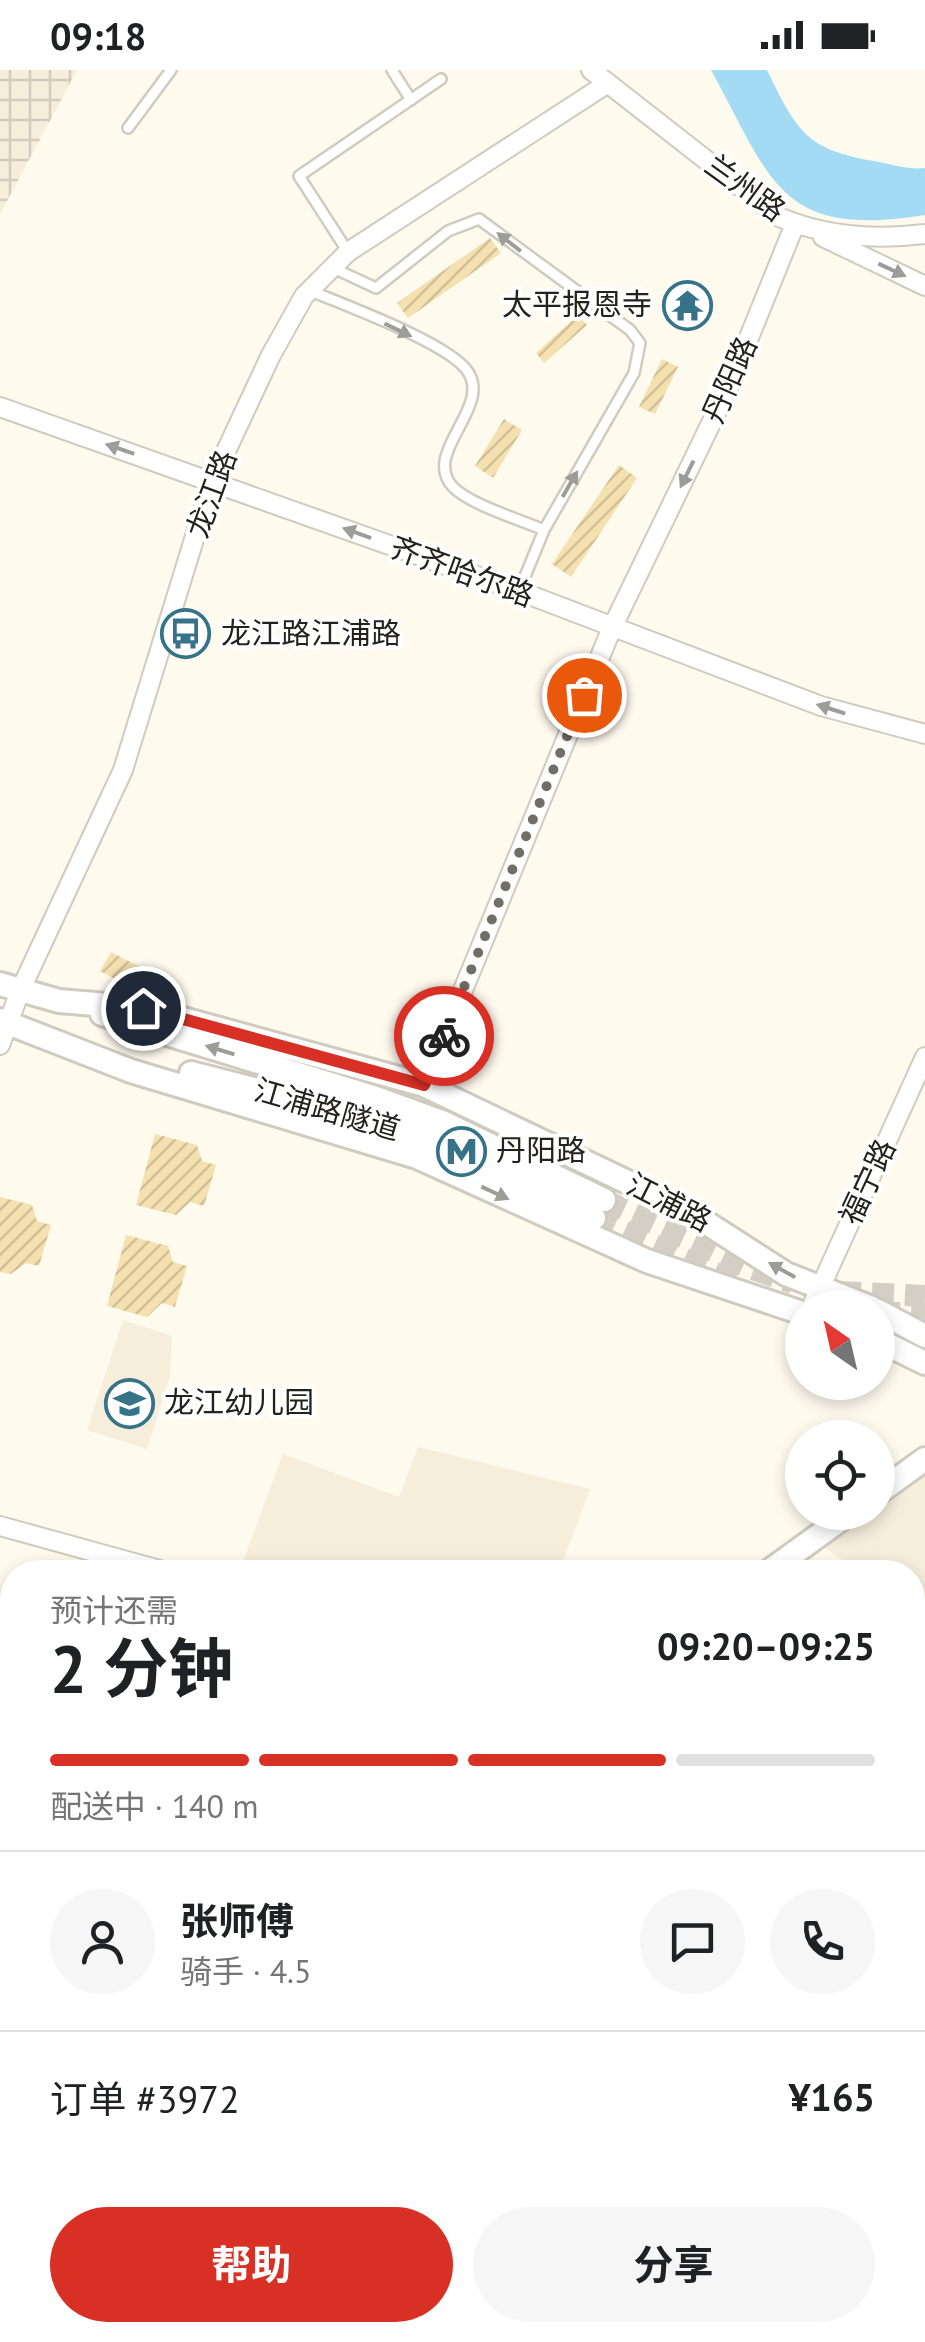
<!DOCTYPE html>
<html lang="zh">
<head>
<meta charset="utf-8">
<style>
  body { margin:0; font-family:"PT Sans","Noto Sans SC",sans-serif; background:#f6f6f6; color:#202124; height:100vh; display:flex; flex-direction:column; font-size:38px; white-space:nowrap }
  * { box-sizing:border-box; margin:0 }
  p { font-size:32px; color:#757577 }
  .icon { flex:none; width:55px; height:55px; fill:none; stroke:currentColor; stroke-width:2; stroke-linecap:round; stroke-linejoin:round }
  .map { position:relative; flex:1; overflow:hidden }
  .panel { position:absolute; left:0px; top:1490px; width:925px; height:782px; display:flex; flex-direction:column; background:#fff; border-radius:40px 40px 0 0; box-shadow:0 5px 15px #0003 }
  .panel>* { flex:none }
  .needle { width:65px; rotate:326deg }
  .controls { position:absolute; left:785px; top:1220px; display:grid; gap:20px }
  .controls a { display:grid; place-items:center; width:110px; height:110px; border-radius:50%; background:#fff; box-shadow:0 5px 15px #0003; font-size:50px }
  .pin { position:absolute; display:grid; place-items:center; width:85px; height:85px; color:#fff; margin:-42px; border:5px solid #fff; border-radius:50%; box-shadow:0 2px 10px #0007 }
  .courier { position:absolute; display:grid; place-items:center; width:100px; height:100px; margin:-50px; border:8px solid #d93025; border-radius:50%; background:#fff; color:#222; box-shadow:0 2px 12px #0007 }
  .overview em { font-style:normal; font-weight:700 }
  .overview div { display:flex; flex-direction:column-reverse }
  .overview { display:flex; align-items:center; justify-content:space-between; height:170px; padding:0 50px }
  h1 { font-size:65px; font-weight:700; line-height:75px }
  .bar { display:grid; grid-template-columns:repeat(4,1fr); gap:15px 10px; align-content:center; height:120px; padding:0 50px }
  .bar i { height:12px; border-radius:8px; background:#e0e0e0 }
  .bar .on { background:#d93025 }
  .bar p { grid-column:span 4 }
  .line { display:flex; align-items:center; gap:25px; padding:0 50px; border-top:2px solid #e0e0e0 }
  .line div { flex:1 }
  .round { display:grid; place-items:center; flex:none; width:105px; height:105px; border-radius:52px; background:#f6f6f6 }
  .cta { display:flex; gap:20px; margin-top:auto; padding:20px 50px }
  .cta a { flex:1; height:115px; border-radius:60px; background:#d93025; color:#fff; font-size:40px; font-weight:700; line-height:115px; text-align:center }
  .cta a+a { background:#f6f6f6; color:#202124 }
  .status { display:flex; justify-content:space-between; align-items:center; height:70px; padding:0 50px; background:#fff; direction:ltr }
  .status svg { height:28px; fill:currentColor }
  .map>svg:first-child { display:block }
</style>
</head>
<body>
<div class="status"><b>09:18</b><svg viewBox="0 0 49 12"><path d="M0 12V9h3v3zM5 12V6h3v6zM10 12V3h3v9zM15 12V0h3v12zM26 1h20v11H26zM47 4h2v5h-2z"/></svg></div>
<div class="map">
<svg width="925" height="2272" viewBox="0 0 925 2272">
  <defs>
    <pattern id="industrial-grid" width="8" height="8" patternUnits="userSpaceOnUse" patternTransform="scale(2.5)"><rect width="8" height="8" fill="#f6eedb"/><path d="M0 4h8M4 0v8" fill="none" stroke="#d3ccbc"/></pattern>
    <pattern id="building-hatch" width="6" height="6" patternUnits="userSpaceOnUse" patternTransform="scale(2.5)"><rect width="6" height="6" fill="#f5e1b0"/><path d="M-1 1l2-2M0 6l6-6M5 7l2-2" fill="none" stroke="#d2c197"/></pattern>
  </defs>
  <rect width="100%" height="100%" fill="#fffaee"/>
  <path fill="#f6eedb" d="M123,1250L172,1266L170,1306L147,1379L87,1360Z
    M418,1377L590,1419L559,1502H239L283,1384L399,1427Z
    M925,1406V1547L913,1538L912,1502H860L824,1477Z"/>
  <path fill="url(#industrial-grid)" d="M0,0H77L0,144Z"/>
  <path fill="#a2dbf3" d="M711,0H767C798,64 807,80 879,92C894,95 910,100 925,98V145C779,169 772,111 711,0Z"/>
  <path fill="url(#building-hatch)" d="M490,168L501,183L408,248L397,233Z
    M578,245L587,255L544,293L536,283Z
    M662,289L678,297L655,344L639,337Z
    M504,349L522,360L493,408L475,396Z
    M619,395L637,408L571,507L552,494Z
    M111,882L140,897L130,917L100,901Z
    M155,1064L197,1075L202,1091L216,1095L204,1136L190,1132L176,1145L136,1135Z
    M0,1127L32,1135L37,1151L51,1155L39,1196L26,1193L11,1204L0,1202Z
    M126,1165L168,1176L173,1192L187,1196L175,1237L162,1233L147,1247L107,1236Z"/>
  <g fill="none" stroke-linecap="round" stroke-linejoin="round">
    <path stroke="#d3cfc4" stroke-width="22" stroke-dasharray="22 11" stroke-linecap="butt" d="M604,1130L744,1196L793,1213
      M594,1148L736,1212
      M839,1222L925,1226
      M878,1242L925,1244"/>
    <defs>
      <path id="lane" d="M392,0L411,30
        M128,58L171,0
        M348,182L299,106L441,9
        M311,221C344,235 451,274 468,302C492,338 421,383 453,417C469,434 521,450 544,460L634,303L640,273L630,260L479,149L448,161L376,218L331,197
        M519,521L544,460"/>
      <path id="street" d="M591,0L779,147C826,167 875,170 925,164
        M823,167L925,216
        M0,337L519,521L821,636L925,664
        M0,975L20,921L123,700L212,411L271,285L304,226L348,182L608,13
        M424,1015L611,560L731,312L795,154
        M811,1238L925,987
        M0,1456L167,1502
        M912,1929L925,1927
        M912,2067L925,2082"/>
      <path id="secondary" d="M0,914L59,931L143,938L424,1015L688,1141L786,1204L872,1238
        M102,944L376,1028L442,1052L604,1130
        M0,950L131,1001L417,1087L647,1191L802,1243
        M191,1003L375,1050L429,1069L594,1148
        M878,1241L925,1266
        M878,1270L925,1293
        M878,1423L925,1389
        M768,1502L851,1442
        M0,2111L12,2100"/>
    </defs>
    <use href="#lane" stroke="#cfcbbf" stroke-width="14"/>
    <use href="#street" stroke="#cfcbbf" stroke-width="22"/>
    <use href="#secondary" stroke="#cfcbbf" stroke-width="28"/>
    <use href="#lane" stroke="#fff" stroke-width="9"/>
    <use href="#street" stroke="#fff" stroke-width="18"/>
    <use href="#secondary" stroke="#fff" stroke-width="22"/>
  </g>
  <defs><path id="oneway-solid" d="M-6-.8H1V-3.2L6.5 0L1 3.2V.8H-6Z" transform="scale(2.5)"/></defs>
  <g fill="#9c9c99">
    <use href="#oneway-solid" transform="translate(509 172) rotate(-142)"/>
    <use href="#oneway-solid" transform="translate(892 200) rotate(25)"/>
    <use href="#oneway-solid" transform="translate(398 260) rotate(26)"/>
    <use href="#oneway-solid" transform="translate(120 379) rotate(-161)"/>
    <use href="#oneway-solid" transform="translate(687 404) rotate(116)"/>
    <use href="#oneway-solid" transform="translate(570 414) rotate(-60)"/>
    <use href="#oneway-solid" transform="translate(357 463) rotate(-160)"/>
    <use href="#oneway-solid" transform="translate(831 639) rotate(-162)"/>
    <use href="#oneway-solid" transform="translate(220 980) rotate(-163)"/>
    <use href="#oneway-solid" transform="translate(495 1123) rotate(25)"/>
    <use href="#oneway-solid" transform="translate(782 1200) rotate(-151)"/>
  </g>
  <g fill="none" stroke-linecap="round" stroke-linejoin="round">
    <path stroke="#716e66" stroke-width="10" stroke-dasharray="0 18" d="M444,966L584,625"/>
    <path stroke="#d93025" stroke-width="12" d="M143,938L424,1015L444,966"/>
  </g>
  <defs>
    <symbol id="temple-ring" viewBox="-11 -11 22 22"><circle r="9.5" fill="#fff" stroke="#367389" stroke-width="1.5"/><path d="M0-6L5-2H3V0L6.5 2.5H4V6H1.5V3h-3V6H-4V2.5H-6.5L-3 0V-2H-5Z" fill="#367389"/></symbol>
    <symbol id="bus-ring" viewBox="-11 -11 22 22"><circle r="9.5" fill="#fff" stroke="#367389" stroke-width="1.5"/><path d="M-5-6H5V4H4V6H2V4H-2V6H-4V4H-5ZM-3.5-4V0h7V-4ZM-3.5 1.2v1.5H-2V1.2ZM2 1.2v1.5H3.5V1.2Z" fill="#367389"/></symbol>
    <symbol id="metro-ring" viewBox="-11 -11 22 22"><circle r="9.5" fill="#fff" stroke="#367389" stroke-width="1.5"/><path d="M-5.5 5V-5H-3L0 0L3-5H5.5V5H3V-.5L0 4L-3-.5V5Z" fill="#367389"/></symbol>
    <symbol id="school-ring" viewBox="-11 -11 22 22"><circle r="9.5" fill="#fff" stroke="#367389" stroke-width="1.5"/><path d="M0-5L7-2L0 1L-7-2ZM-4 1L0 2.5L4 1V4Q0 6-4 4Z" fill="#367389"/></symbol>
  </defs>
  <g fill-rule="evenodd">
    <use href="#temple-ring" x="660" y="208" width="55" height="55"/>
    <use href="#bus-ring" x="158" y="536" width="55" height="55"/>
    <use href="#metro-ring" x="434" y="1054" width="55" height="55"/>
    <use href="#school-ring" x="102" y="1306" width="55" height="55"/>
  </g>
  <g text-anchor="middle" stroke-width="8" stroke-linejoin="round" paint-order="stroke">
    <g font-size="30" fill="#24221d" stroke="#fff">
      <text transform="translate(745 118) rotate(36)" y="10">兰州路</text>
      <text transform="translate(730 310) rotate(-66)" y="10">丹阳路</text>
      <text transform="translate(212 424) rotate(-70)" y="10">龙江路</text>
      <text transform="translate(462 502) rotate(20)" y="10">齐齐哈尔路</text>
      <text transform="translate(327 1040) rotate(16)" y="10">江浦路隧道</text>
      <text transform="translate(868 1112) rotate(-65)" y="10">福宁路</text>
      <text transform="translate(669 1133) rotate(27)" y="10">江浦路</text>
    </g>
    <g font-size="30" fill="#24221d" stroke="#fff" text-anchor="start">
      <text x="652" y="245" text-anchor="end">太平报恩寺</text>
      <text x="221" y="574">龙江路江浦路</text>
      <text x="496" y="1091">丹阳路</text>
      <text x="164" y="1343">龙江幼儿园</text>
    </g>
  </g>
</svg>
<div class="controls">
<a><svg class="needle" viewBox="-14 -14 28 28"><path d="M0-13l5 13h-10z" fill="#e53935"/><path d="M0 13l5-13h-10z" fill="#757577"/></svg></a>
<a><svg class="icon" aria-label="locate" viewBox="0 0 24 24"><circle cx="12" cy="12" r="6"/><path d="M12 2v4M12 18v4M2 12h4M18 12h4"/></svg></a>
</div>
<div class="pin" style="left:584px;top:625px;background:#ea580c"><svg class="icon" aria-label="bag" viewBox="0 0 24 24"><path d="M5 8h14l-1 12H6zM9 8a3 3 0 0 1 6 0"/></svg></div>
<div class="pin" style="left:143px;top:938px;background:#1f2937"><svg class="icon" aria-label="home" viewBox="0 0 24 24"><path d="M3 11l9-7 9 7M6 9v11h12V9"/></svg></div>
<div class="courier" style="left:444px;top:966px"><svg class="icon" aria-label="bike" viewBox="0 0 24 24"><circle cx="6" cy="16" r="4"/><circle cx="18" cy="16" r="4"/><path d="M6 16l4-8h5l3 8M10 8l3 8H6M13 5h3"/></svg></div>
<section class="panel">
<div class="overview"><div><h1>2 分钟</h1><p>预计还需</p></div><em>09:20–09:25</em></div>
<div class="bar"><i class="on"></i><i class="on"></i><i class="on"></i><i></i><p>配送中 · 140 m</p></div>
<div class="line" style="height:180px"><a class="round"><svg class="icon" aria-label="person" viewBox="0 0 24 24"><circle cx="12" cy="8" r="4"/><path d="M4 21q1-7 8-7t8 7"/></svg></a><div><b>张师傅</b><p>骑手 · 4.5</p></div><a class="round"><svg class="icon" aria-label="chat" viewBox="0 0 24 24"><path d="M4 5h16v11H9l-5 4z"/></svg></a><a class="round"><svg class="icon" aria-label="phone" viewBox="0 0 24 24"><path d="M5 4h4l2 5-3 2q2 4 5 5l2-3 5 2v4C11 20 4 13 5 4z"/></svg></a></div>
<div class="line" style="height:130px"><div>订单 #3972</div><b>¥165</b></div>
<div class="cta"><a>帮助</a><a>分享</a></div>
</section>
</div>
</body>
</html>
